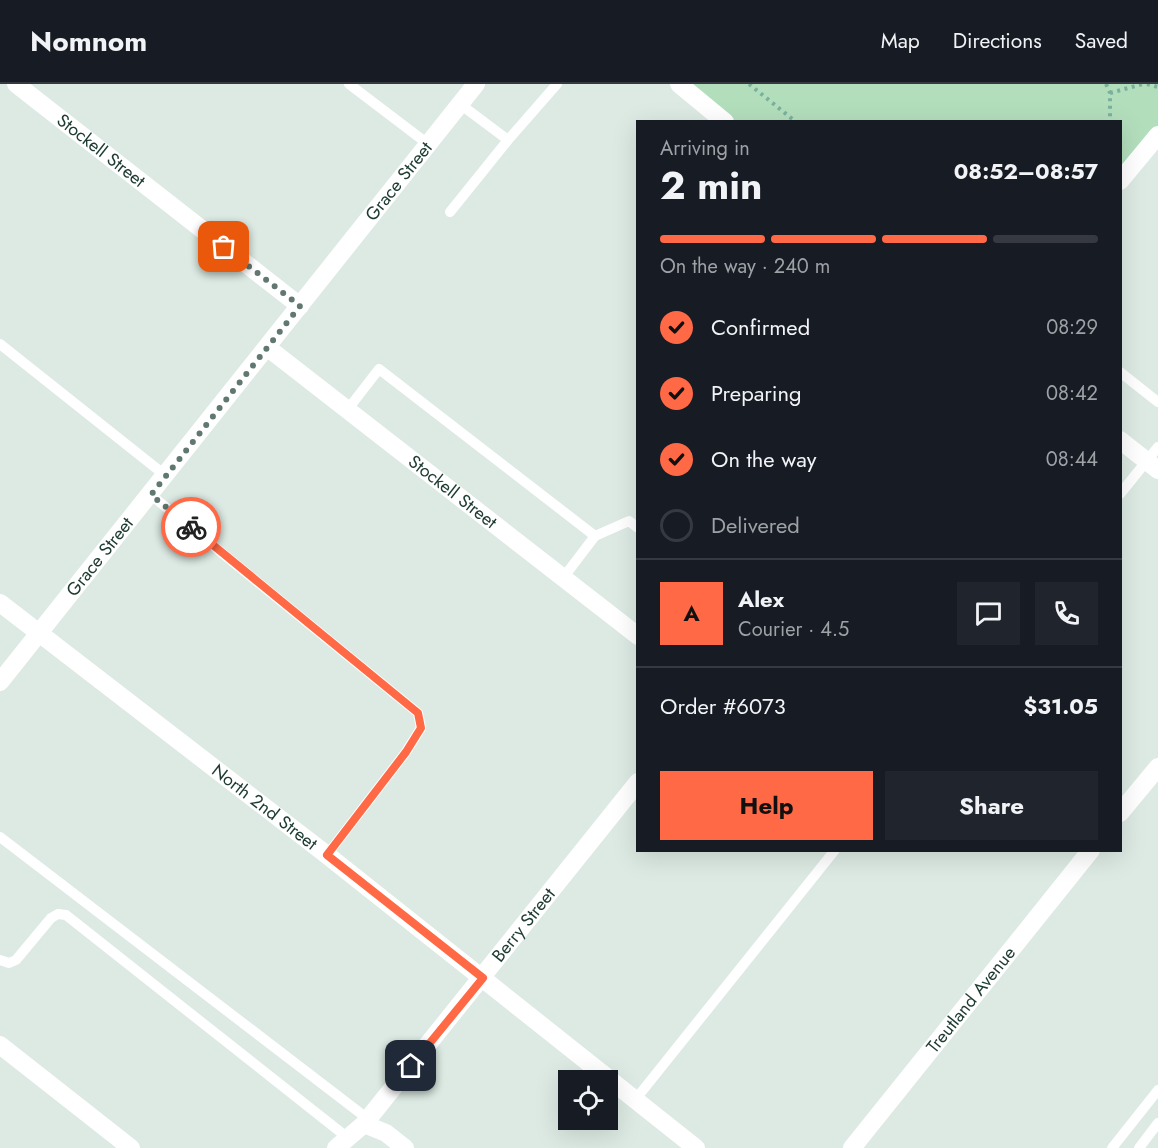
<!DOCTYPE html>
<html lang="en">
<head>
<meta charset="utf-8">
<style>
  body { margin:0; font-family:Jost,sans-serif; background:#20242c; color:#f1f3f6; height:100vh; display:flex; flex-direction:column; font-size:22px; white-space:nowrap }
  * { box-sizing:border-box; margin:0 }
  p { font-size:20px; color:#9ea1a6 }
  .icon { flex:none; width:33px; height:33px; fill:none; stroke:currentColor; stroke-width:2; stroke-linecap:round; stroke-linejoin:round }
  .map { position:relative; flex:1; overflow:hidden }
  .side { position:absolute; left:636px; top:36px; width:486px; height:732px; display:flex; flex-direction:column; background:#171b24; border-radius:0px; box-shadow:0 6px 24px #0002 }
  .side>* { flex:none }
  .tools { position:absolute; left:558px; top:986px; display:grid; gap:12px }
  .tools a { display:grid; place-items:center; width:60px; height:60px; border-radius:0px; background:#171b24; box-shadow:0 6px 24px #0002; font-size:30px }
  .pin { position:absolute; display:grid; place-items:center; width:51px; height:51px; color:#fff; margin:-26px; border-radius:12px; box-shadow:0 3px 9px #0006 }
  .courier { position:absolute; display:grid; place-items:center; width:60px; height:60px; margin:-30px; border:4px solid #ff6946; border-radius:50%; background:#fff; color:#222; box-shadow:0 2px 8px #0007 }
  .head em { font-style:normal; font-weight:700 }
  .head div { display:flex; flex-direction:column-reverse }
  .head { display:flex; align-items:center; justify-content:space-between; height:102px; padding:0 24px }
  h1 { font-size:39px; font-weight:700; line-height:45px }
  .bar { display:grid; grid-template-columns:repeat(4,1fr); gap:9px 6px; align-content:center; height:72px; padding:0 24px }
  .bar i { height:8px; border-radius:4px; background:#363941 }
  .bar .on { background:#ff6946 }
  .bar p { grid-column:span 4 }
  .line { display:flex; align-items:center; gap:15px; padding:0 24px; border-top:2px solid #363941 }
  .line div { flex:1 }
  .round { display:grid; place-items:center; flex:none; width:63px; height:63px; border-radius:0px; background:#20242c }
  ol { padding:0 24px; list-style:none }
  li { display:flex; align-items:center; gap:18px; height:66px }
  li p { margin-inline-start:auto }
  li .icon { padding:6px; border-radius:50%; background:#ff6946; color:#111; stroke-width:4 }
  li:last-child { color:#9ea1a6 }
  li i { width:33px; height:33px; border:3px solid #363941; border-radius:50% }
  .action { display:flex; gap:12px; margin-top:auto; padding:12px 24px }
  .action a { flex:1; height:69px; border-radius:0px; background:#ff6946; color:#111; font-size:24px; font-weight:700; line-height:69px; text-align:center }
  .action a+a { background:#20242c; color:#f1f3f6 }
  header { display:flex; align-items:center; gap:36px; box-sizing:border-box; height:84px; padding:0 30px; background:#171b24; border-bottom:2px solid #363941 }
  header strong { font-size:28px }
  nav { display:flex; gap:33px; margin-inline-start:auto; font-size:21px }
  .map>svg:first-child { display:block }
</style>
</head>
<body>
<header>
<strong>Nomnom</strong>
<nav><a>Map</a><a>Directions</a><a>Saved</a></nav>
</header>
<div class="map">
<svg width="1158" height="1064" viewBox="0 0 1158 1064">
  <rect width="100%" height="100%" fill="#dceae3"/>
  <path fill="#b3debc" d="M679,0H1158V51L1121,97L1120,38L725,37Z"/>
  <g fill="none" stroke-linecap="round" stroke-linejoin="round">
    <path stroke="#7ab19d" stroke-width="4" stroke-dasharray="3 4.5" stroke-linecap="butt" d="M749,0L796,38
      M1106,0L1110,9V38
      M1147,0L1158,3
      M1110,9L1143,0"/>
    <path stroke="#fff" stroke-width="10" d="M349,0L428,60
      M460,20L508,56L557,0
      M450,128L508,56
      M0,260L166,392
      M1120,288L1158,318
      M348,325L379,285L595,452L629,437L638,444
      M1120,410L1158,363
      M151,411L418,629L421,644L406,668L327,771
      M563,494L595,452
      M0,753L368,1035
      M0,876L9,879L16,876L51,834L58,830L66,831L348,1054
      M635,1016L835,766
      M1112,1064L1158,1006
      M1139,1064L1158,1039"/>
    <g stroke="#fff" stroke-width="18">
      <path id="s1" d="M16,0L300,222"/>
      <path d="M1120,97L1158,51"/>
      <path id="s2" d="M268,264L638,552"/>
      <path id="s3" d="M0,519L327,771L696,1064"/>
      <path id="s4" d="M0,598L476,0"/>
      <path d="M1120,729L1158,683"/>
      <path d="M0,961L131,1064"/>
      <path d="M364,1040L386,1049L405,1064"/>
      <path id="s5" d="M336,1064L364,1040L638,698"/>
      <path id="s6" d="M852,1064L1091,766"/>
    </g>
    <path stroke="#fff" stroke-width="18" d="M679,0L725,38
      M1120,356L1158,386"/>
  </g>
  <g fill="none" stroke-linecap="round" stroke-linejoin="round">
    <path stroke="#60786f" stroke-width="6" stroke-dasharray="0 10.8" d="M191,443L151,411L300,222L224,163"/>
    <path stroke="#ff6946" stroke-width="8" d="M191,443L418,629L421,644L406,668L327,771L483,894L411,982"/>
  </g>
  <g text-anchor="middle" stroke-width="4.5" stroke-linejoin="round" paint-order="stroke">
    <g font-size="18" fill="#1d3b31" stroke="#edf7f1">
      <text dy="6" stroke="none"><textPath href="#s1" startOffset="108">Stockell Street</textPath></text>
      <text dy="6" stroke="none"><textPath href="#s4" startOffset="640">Grace Street</textPath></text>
      <text dy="6" stroke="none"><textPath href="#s2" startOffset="234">Stockell Street</textPath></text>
      <text dy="6" stroke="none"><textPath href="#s4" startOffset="160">Grace Street</textPath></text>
      <text dy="6" stroke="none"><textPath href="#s3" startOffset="334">North 2nd Street</textPath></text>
      <text dy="6" stroke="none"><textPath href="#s5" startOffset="292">Berry Street</textPath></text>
      <text dy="6" stroke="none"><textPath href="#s6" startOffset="190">Treutland Avenue</textPath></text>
    </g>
  </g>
</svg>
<div class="tools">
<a><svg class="icon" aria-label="locate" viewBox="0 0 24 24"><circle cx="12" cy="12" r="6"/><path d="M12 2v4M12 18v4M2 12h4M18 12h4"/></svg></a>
</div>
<div class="pin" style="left:224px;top:163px;background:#ea580c"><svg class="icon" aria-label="bag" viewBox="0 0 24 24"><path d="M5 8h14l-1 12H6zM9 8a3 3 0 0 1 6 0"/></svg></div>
<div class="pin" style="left:411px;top:982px;background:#1f2937"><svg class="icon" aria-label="home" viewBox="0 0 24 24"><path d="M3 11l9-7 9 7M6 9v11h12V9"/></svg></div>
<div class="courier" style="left:191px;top:443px"><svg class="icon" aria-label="bike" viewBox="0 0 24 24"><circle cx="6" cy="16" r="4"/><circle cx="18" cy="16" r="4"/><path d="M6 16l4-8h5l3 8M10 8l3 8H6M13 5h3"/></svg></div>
<section class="side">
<div class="head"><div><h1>2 min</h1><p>Arriving in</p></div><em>08:52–08:57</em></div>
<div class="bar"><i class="on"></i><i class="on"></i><i class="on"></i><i></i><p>On the way · 240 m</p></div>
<ol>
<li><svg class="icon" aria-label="check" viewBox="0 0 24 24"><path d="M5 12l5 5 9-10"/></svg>Confirmed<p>08:29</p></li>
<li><svg class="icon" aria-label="check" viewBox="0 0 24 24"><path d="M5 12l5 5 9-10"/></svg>Preparing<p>08:42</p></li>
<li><svg class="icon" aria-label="check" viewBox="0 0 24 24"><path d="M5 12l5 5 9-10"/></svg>On the way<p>08:44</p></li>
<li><i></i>Delivered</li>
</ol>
<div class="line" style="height:108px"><b class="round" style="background:#ff6946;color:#111">A</b><div><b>Alex</b><p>Courier · 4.5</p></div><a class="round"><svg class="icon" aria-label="chat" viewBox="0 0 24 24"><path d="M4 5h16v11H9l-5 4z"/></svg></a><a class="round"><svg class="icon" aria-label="phone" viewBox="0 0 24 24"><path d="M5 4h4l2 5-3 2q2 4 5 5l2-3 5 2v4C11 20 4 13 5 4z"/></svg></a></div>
<div class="line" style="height:78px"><div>Order #6073</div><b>$31.05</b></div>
<div class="action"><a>Help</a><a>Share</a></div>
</section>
</div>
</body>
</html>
